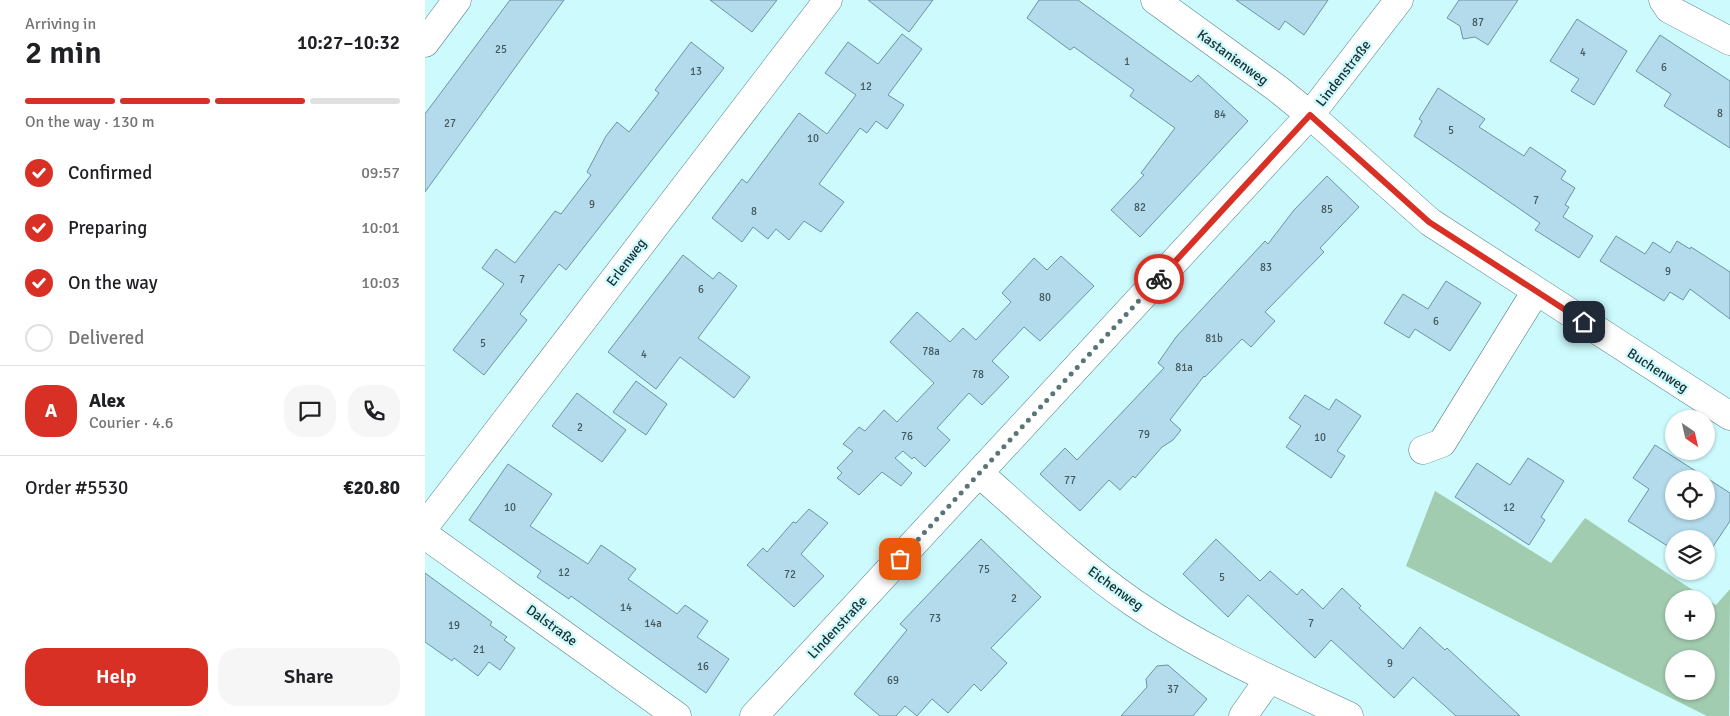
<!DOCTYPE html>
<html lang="en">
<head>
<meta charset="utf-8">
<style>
  body { margin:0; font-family:Signika,sans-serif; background:#f6f6f6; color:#202124; height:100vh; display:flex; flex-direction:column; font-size:19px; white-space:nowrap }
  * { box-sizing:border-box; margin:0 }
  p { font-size:16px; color:#757577 }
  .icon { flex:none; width:28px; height:28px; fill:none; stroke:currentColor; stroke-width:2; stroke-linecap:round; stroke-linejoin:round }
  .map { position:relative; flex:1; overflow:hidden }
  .drawer { display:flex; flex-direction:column; background:#fff; width:425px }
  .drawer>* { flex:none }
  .needle { width:32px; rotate:146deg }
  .tools { position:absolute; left:1240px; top:410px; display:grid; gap:10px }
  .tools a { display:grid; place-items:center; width:50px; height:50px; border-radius:50%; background:#fff; box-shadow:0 1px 4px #0004; font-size:25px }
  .pin { position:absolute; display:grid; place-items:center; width:42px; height:42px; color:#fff; margin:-21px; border-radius:10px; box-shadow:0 2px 8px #0006 }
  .courier { position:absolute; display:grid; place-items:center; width:50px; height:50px; margin:-25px; border:4px solid #d93025; border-radius:50%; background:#fff; color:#222; box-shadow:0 1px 6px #0007 }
  .summary em { font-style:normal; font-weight:600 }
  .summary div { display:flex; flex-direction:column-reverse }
  .summary { display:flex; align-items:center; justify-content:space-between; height:85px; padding:0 25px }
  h1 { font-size:32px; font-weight:600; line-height:38px }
  .bar { display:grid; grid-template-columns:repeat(4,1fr); gap:8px 5px; align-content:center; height:60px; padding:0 25px }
  .bar i { height:6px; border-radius:4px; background:#e0e0e0 }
  .bar .on { background:#d93025 }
  .bar p { grid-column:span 4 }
  .line { display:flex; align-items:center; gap:12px; padding:0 25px; border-top:1px solid #e0e0e0 }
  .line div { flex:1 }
  .round { display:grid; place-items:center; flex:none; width:52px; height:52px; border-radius:20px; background:#f6f6f6 }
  ol { padding:0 25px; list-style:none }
  li { display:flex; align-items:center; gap:15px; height:55px }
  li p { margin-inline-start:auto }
  li .icon { padding:5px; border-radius:50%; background:#d93025; color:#fff; stroke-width:4 }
  li:last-child { color:#757577 }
  li i { width:28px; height:28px; border:2px solid #e0e0e0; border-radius:50% }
  .primary-button { display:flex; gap:10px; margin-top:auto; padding:10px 25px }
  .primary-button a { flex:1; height:58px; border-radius:20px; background:#d93025; color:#fff; font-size:20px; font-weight:600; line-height:58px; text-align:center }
  .primary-button a+a { background:#f6f6f6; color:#202124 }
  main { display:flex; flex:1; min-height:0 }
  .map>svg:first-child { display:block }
</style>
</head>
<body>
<main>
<section class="drawer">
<div class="summary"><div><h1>2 min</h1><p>Arriving in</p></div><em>10:27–10:32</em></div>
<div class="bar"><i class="on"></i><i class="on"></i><i class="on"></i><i></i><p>On the way · 130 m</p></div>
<ol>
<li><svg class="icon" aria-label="check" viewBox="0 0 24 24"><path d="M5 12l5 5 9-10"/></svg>Confirmed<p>09:57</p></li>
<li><svg class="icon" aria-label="check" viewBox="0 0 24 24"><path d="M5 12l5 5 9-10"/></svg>Preparing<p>10:01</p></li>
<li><svg class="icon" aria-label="check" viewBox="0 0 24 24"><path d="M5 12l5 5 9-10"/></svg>On the way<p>10:03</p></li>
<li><i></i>Delivered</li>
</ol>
<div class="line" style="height:90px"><b class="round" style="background:#d93025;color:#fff">A</b><div><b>Alex</b><p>Courier · 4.6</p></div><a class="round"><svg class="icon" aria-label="chat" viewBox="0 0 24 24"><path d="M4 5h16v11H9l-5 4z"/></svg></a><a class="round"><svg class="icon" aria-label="phone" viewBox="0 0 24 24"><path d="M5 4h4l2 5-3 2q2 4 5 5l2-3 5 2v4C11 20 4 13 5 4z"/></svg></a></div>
<div class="line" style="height:65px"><div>Order #5530</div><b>€20.80</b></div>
<div class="primary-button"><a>Help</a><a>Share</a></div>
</section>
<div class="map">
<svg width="1305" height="716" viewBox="0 0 1305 716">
  <rect width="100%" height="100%" fill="#ccfafd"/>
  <path fill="#a2ccaf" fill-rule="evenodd" d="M1010,491L1126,563L1160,518L1281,599H1249V631H1281V599L1291,605L1305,589L1304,716H1282L981,566ZM1249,659H1281V691H1249Z"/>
  <path fill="#b3dbeb" stroke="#6d93a2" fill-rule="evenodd" d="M85,0H139L0,192V114Z
    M285,0H352L327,32Z
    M443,0H508L484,32Z
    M614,0H653L766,82L773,75L823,121L715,237L686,210L719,175L716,173L750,128L705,96L709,90L649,47L645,50L602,18Z
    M811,0H903L879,35L860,21L854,30Z
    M1034,0H1093L1063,45L1050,37L1038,39L1035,26L1022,18Z
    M1152,19L1202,51L1169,105L1146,91L1154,79L1125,61Z
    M477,34L497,49L463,95L479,105L462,129L451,121L442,133L435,128L394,184L419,202L396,232L379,221L364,240L351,229L343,239L328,227L317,242L287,218L317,179L322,183L374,113L402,134L431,95L400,73L423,42L453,64Z
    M1235,35L1305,81V148L1239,106L1246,94L1211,71Z
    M266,42L299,68L141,270L134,264L95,314L102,320L59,375L28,350L79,284L57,268L71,249L90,263L130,211L136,214L166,175L162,172L181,136L192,122L204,132L234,93L230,90Z
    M1013,88L1060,119L1054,127L1099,156L1105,147L1141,171L1136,179L1150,188L1140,205L1144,207L1138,217L1168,236L1154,258L1110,230L1115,223L989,136L997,121L994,119Z
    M902,176L934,207L895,248L899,252L840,312L850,321L837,335L826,347L817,339L780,377L779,376L745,420L756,430L748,440L737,447L710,478L708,476L695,490L684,480L655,511L615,474L640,448L652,460L739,368L733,363L751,337L840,241L843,244L869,210Z
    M1191,236L1220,254L1228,242L1245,253L1252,241L1265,249L1266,247L1305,272V319L1265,289L1258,300L1245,292L1239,301L1175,261Z
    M258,255L288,279L294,272L312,286L273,338L325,377L309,398L255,357L231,389L183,352Z
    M636,256L669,286L615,341L599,327L567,361L584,377L557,405L544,393L512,428L525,440L500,467L489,457L487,459L478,451L470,458L487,473L476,486L457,472L434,495L412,478L417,473L412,468L428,451L418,444L434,427L440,431L459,410L472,422L509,383L465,342L492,312L525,342L538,328L551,340L586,302L577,293L609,258L622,270Z
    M1021,281L1056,303L1025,351L990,329L984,338L959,323L978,294L1003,309Z
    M211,381L242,404L221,435L188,412Z
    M152,393L201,430L177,462L127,426Z
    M880,395L904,410L911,399L936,416L912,451L920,456L906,478L861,447L876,426L864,418Z
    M1230,445L1305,493V521L1281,557V539H1249V550L1203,521L1224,489L1208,478ZM1249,479H1281V511H1249Z
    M1103,458L1139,481L1116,517L1120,520L1104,545L1030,497L1052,463L1085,485Z
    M83,464L127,494L105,526L163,564L176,545L211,569L203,579L252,614L260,605L283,621L272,637L304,659L281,693L146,596L144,599L112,577L116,571L44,520Z
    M384,509L403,523L376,554L399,576L369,607L322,565L338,548L342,552L368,522L371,523Z
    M556,539L616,597L566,648L582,663L556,691L549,684L523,713L507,699L492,716L480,706L471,716H455L429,694L482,630L475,624Z
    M791,539L835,581L845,571L872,595L877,589L898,609L917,588L936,606L934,608L978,649L995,627L1020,650L1022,648L1095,716H1031L988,677L969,698L906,640L890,658L823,595L803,617L758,574Z
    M0,573L67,622L65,625L82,637L79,640L90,648L75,670L64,662L53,676L29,658L27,661L0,642Z
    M743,665L782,699L768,716H696L722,687L721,679L732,666Z"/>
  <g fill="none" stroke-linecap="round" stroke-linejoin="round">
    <defs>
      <path id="minor" d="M730,0L853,89L885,115L1005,222L1305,416
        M1238,0L1244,9L1305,41
        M0,43L32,0
        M998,450L1017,443L1111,291
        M555,474C605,518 654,565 709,603C776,649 851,682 924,716
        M0,526L403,0
        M0,535L252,716
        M329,716L885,115L974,0
        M818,716L844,679"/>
    </defs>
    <use href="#minor" stroke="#557f82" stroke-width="29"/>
    <use href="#minor" stroke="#fff" stroke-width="28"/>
  </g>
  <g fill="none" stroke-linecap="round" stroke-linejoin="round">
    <path stroke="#5a7577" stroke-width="5" stroke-dasharray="0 9" d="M475,559L734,279"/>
    <path stroke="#d93025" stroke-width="6" d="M734,279L885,115L1004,222L1159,322"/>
  </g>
  <g text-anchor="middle" stroke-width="4.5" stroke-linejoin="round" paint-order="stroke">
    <g font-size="11" fill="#42595e">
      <text x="1053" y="26">87</text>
      <text x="76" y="53">25</text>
      <text x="1158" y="56">4</text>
      <text x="702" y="65">1</text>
      <text x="1239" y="71">6</text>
      <text x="271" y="75">13</text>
      <text x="441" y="90">12</text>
      <text x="1295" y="117">8</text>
      <text x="795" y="118">84</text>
      <text x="25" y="127">27</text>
      <text x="1026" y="134">5</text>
      <text x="388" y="142">10</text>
      <text x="1111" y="204">7</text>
      <text x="167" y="208">9</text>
      <text x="715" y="211">82</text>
      <text x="902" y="213">85</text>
      <text x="329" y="215">8</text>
      <text x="841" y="271">83</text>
      <text x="1243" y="275">9</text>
      <text x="97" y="283">7</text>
      <text x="276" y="293">6</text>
      <text x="620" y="301">80</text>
      <text x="1011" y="325">6</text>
      <text x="789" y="342">81b</text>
      <text x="58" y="347">5</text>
      <text x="506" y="355">78a</text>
      <text x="219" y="358">4</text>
      <text x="759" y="371">81a</text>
      <text x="553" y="378">78</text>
      <text x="155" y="431">2</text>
      <text x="719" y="438">79</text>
      <text x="482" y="440">76</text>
      <text x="895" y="441">10</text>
      <text x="645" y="484">77</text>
      <text x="85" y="511">10</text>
      <text x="1084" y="511">12</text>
      <text x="559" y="573">75</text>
      <text x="139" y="576">12</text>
      <text x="365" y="578">72</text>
      <text x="797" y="581">5</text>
      <text x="589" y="602">2</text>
      <text x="201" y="611">14</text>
      <text x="510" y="622">73</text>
      <text x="228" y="627">14a</text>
      <text x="886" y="627">7</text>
      <text x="29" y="629">19</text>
      <text x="54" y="653">21</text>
      <text x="965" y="667">9</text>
      <text x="278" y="670">16</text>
      <text x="468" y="684">69</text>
      <text x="748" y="693">37</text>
    </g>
    <g font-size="14" fill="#1c2e2f" stroke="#ccfafd">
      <text transform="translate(808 57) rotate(36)" y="5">Kastanienweg</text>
      <text transform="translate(918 73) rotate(-52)" y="5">Lindenstraße</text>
      <text transform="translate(201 262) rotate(-53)" y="5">Erlenweg</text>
      <text transform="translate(1233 370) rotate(33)" y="5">Buchenweg</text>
      <text transform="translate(691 588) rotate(36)" y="5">Eichenweg</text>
      <text transform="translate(127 625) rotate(36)" y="5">Dalstraße</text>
      <text transform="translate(412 627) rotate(-47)" y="5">Lindenstraße</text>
    </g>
  </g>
</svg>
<div class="tools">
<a><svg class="needle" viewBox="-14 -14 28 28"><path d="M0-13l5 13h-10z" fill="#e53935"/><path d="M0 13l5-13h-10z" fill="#757577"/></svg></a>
<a><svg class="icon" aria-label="locate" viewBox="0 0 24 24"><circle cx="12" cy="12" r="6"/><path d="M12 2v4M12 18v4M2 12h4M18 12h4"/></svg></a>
<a><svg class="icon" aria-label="layers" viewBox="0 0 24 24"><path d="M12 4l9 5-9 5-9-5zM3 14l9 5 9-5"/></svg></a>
<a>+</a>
<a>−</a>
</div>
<div class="pin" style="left:475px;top:559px;background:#ea580c"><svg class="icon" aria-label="bag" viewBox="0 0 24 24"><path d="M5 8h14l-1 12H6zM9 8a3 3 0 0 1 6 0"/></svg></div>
<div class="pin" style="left:1159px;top:322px;background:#1f2937"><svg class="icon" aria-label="home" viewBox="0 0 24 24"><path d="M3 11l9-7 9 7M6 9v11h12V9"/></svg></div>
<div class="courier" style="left:734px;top:279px"><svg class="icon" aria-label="bike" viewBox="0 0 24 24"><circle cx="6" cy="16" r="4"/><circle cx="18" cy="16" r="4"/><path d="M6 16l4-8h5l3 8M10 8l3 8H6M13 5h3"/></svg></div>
</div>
</main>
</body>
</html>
